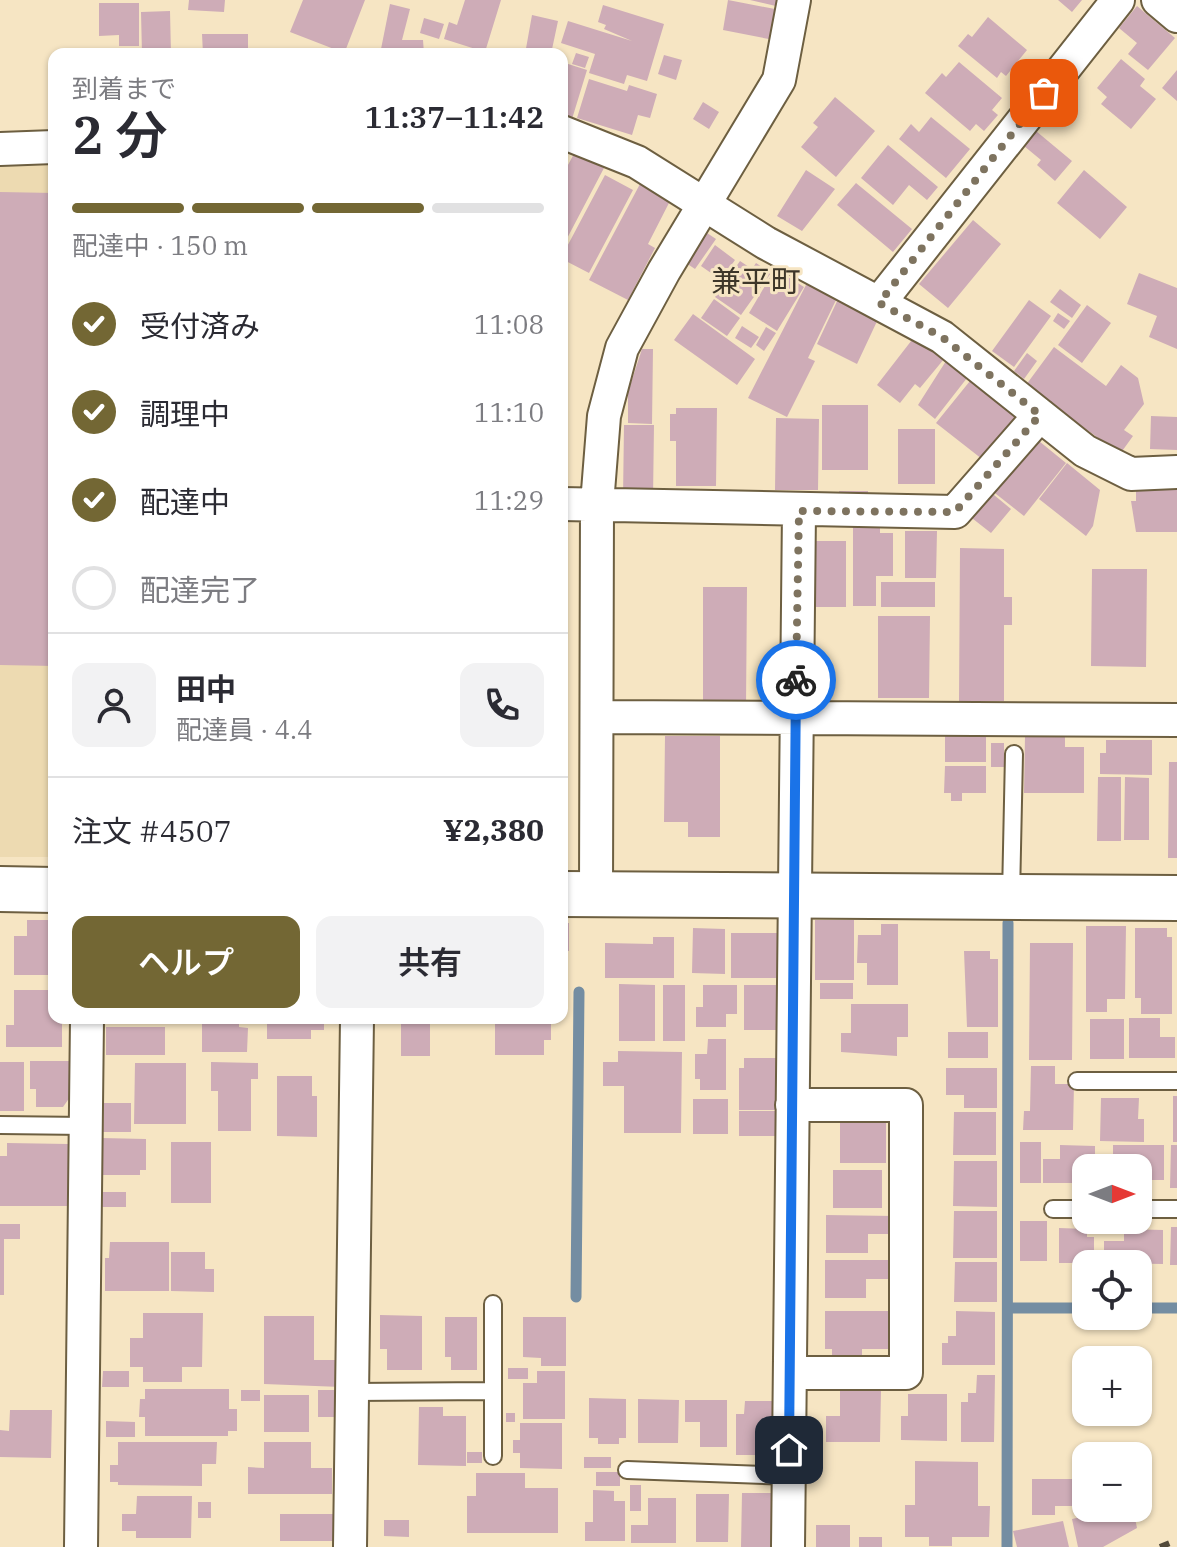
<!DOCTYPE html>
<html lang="ja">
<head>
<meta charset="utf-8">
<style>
  body { margin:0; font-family:"IBM Plex Serif","Noto Sans JP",serif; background:#f2f2f3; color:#2b2b33; height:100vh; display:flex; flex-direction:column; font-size:30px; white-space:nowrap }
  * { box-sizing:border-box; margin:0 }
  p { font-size:26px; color:#7c7c81 }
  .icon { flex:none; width:44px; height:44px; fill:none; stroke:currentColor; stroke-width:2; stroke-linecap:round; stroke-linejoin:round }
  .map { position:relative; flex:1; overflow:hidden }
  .details { position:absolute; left:48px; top:48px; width:520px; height:976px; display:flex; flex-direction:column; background:#fff; border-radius:16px; box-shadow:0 2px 6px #0004 }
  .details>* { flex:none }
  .needle { width:52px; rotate:90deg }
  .fabs { position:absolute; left:1072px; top:1154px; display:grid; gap:16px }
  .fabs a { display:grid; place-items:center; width:80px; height:80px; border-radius:16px; background:#fff; box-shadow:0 2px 6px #0004; font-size:40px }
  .pin { position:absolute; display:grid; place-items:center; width:68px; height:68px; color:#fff; margin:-34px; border-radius:16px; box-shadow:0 4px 12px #0006 }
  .courier { position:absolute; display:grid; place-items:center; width:80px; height:80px; margin:-40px; border:6px solid #1a73e8; border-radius:50%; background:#fff; color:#222; box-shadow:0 2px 10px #0007 }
  .headline em { font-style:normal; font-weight:600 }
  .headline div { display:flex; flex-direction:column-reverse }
  .headline { display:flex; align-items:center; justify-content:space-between; height:136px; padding:0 24px }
  h1 { font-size:52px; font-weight:600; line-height:60px }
  .bar { display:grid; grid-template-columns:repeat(4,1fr); gap:12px 8px; align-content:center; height:96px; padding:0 24px }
  .bar i { height:10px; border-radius:6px; background:#e1e1e2 }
  .bar .on { background:#736734 }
  .bar p { grid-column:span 4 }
  .line { display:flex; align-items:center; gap:20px; padding:0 24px; border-top:2px solid #e1e1e2 }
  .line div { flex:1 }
  .round { display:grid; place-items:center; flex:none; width:84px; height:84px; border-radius:16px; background:#f2f2f3 }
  ol { padding:0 24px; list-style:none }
  li { display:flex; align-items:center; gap:24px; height:88px }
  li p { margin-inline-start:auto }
  li .icon { padding:8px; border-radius:50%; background:#736734; color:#fff; stroke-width:4 }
  li:last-child { color:#7c7c81 }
  li i { width:44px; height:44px; border:4px solid #e1e1e2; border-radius:50% }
  .primary-button { display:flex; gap:16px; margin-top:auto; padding:16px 24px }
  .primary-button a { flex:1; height:92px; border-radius:16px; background:#736734; color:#fff; font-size:32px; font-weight:600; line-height:92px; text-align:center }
  .primary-button a+a { background:#f2f2f3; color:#2b2b33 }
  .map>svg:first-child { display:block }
</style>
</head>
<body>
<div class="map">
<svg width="1177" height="1547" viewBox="0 0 1177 1547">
  <rect width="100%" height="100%" fill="#f6e5c3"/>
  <path fill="#eddab1" d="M54,159V857H0V161Z"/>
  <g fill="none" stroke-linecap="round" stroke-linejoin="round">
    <path stroke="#748da2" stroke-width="11" d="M576,1297L579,992
      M1009,1308H1086
      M1138,1308H1177
      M1007,1547L1008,923"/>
  </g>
  <path fill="#ceacb7" d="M189,0H225L224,12L188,10Z
    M303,0H365L344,54H332L334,49L290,32Z
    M465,0H501L485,52L444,39L449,22L457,25Z
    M728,0L780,10L774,40L723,30Z
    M750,0H782L780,7Z
    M1058,0H1082L1072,12Z
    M99,3H139V46H119V35L99,36Z
    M390,4L410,9L402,40H423L424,54H380Z
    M603,5L664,24L647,81L627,75L624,84L589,73L595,54L561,43L568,21L632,41L604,29L606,25L598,22Z
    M1137,6L1175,38L1148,70L1128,54L1137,43L1119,28Z
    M170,11L171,54H142L141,12Z
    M532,15L558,21L551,54H525Z
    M988,17L1027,50L1006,76L1001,72L997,78L958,46L968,34L972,37Z
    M424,18L444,24L439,39L420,33Z
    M202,34H248V54H203Z
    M426,49H466V54H426Z
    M576,53L589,57L585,68L572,64Z
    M664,55L682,60L676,80L658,74Z
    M1121,59L1145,79L1140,86L1156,99L1131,129L1101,104L1107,97L1097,88Z
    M562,62L587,70L572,119L562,116Z
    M959,62L1002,98L992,110L998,115L984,131L976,124L970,131L925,93L942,73L946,77Z
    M1177,70V101L1162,88Z
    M589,79L627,91L629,85L657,94L650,118L638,115L632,135L577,118Z
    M835,97L875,131L836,177L801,147L818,127L813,123Z
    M703,102L719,112L709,129L693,119Z
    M931,117L970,149L946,178L899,139L911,124L919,132Z
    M1036,131L1072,161L1055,181L1037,165L1041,160L1024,146Z
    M888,145L938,187L927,200L909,185L893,205L861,178Z
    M575,152L604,168L562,248V176Z
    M806,170L835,189L802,231L777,216Z
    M1084,170L1127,207L1100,239L1057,203Z
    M605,175L633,190L589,273L562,259V256Z
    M856,183L912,229L893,252L837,205Z
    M640,184L670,201L648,244L655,248L628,300L589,280Z
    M0,192L54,193V666L0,665Z
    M973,220L1001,244L948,308L919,284Z
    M704,231L716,239L695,269L683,261Z
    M715,245L735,260L721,280L701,266Z
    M740,261L752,269L756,263L771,273L741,315L715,297Z
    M775,269L804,287L777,331L749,313Z
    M1139,273L1177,288V349L1149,337L1157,316L1127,304Z
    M807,283L837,298L808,358L815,361L787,417L748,398Z
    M1060,289L1081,305L1072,318L1050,302Z
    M839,297L879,317L857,364L817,344Z
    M714,299L740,318L727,336L701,318Z
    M1029,300L1051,316L1014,367L992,351Z
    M1087,305L1111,323L1082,363L1058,345Z
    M1058,313L1070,321L1064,329L1053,321Z
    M693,314L755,359L737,385L674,340Z
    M562,319H568L566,404H562Z
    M742,326L759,337L751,348L735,338Z
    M766,327L776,333L764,351L756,345Z
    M915,336L944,359L920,388L915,384L900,403L877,385Z
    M1054,347L1106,386L1121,365L1138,378L1144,404L1124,430L1133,436L1120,454L1026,385Z
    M642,349H653L652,424L628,423V392Z
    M1027,353L1037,361L1024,379L1014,371Z
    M946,361L967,378L935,419L918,405Z
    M970,381L1016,418L982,459L936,423Z
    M822,405H868V470H822Z
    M676,408H717L716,486H676V441H670V414H676Z
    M1151,416L1177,417V450L1150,449Z
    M776,418L819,419L818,490H775Z
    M624,425H654L653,498H623Z
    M898,429H935V484H898Z
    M1034,437L1066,463L1024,516L991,490Z
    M1067,463L1100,490L1093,526L1086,536L1039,499Z
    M1136,487H1177V532H1136L1131,501H1136Z
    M988,490L1011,509L991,533L968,515Z
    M839,491H868V501H839Z
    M853,522H880V533H893V576H876V606H853Z
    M905,531H937L936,578H905Z
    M812,541H846V607H811Z
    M960,548L1004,549V597H1012V625H1004V701H959Z
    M1092,569H1147L1146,667L1091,666Z
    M881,582H935V607H881Z
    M703,587H747L746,707H703Z
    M878,616H930L929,698H878Z
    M562,730H565V763H562Z
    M945,735H986V762H945Z
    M665,736H720V837H688V822H664Z
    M1025,736H1065V747H1084V793H1024Z
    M1106,740H1152V775L1100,774V753H1106Z
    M991,743H1004V767H991Z
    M1169,762H1177V858H1168Z
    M945,766H986V793H962V801H951V793H944Z
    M1098,777H1121V841H1097Z
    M1125,777L1149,778V840H1124Z
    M562,782H566L565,815H562Z
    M27,920H54V975H14V936H27Z
    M815,920H854V980H815Z
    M562,923H569V951H562Z
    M881,924H898V985H867V963H857L858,935H881Z
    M1086,926H1126L1125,999H1107V1012H1086Z
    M693,928L725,929V974L692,973Z
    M1135,928H1167V937H1172V1014H1141V998H1135Z
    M731,933H783V978H731Z
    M653,937H674V978H605V943L653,944Z
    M1030,943H1073L1072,1060H1029Z
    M964,951H990V959H998V1027H967Z
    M820,983H853V999H820Z
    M619,984L655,985V1041H619Z
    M663,985H685V1041H663Z
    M703,985H737V1014H726V1027H696V1007H703Z
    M744,985H780V1030H744Z
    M14,990H54V1018H62V1047H6V1025H14Z
    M851,1004H908V1037H897V1056L841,1052V1033H851Z
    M115,1018H177V1021H115Z
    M202,1018H239V1027L248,1028L247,1052H202Z
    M267,1018H324V1030H311V1039H267Z
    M401,1018H430V1056H401Z
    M495,1018H551V1040H544V1055H495Z
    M1129,1018H1160V1037H1175V1058H1129Z
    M1090,1019H1124V1059H1090Z
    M106,1027H165V1055H106Z
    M948,1032H988V1058H948Z
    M708,1039H726V1090H700V1079H695V1054H707Z
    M618,1051L682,1052L681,1133H624V1086H603V1062H618Z
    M744,1058H777V1110H739V1068H744Z
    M30,1061H71L70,1097L63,1107H36V1089H30Z
    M0,1062H24V1111H0Z
    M211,1062L258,1063V1079H251V1131H218V1091H211Z
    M135,1063H186V1124H134Z
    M1031,1066H1055V1084H1074L1073,1130H1023L1024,1111H1030Z
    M946,1068H997V1108H964V1095H946Z
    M277,1076H312V1096H317V1137L277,1136Z
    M1173,1096H1177V1142H1173Z
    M1101,1098H1139L1138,1119H1144V1142L1100,1141Z
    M693,1099H728V1134H693Z
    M104,1103H131V1132H103Z
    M739,1111H782V1136H739Z
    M954,1112H996V1155H953Z
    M840,1123H886V1163H840Z
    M101,1138L146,1139V1170H140V1175H101Z
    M171,1142H211V1203H171Z
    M1020,1142H1041V1183H1020Z
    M7,1143L68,1144V1206H0V1156H7Z
    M1060,1145L1095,1146V1168H1086V1183H1043V1159H1060Z
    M1113,1145H1164V1180H1138V1168H1113Z
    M1171,1145H1177V1188H1170Z
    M954,1161H997V1207L953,1206Z
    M833,1170H882V1208H833Z
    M102,1192H126V1207H102Z
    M954,1211H997V1258H953Z
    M826,1215L894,1216V1234H868V1253H826Z
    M1020,1221H1047V1261H1020Z
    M0,1224H20V1239H4V1295H0Z
    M1171,1227H1177V1265H1170Z
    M1059,1228L1087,1229V1237H1094V1263H1059Z
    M1124,1229L1163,1230V1264L1104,1263V1241H1124Z
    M110,1242H169V1291H105V1258H109Z
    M171,1252H205V1269H214V1292L171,1291Z
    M825,1260H892V1279H866V1298H825Z
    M955,1262H997V1302H954Z
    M825,1311H888V1349H862V1357L832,1356V1349H825Z
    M956,1311L995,1312V1365H942V1343H948V1336H956Z
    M143,1313H203L202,1367H182V1382H143V1367H130V1338H143Z
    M380,1315L422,1316V1370H387V1349H380Z
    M264,1316H314V1360H341V1387L264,1384Z
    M445,1317H477V1370H451V1357H445Z
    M523,1317H566V1366H541V1358L523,1357Z
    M508,1368H528V1379H508Z
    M103,1371H129V1387H102Z
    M537,1371H565V1419H523V1383H537Z
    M977,1375H995L994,1442H961V1402H968V1393H976Z
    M145,1389H229V1409H237V1431H228V1436H145V1417H139L140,1399H145Z
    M840,1389L881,1390L880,1442H826V1416H840Z
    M241,1390H260V1401H241Z
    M318,1390H341V1417H318Z
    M908,1394H947V1441L901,1440V1416H908Z
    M264,1395H309V1432H264Z
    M589,1398L626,1399V1438H619V1444H598V1438H589Z
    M638,1399L679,1400L678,1443H638Z
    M685,1400H727V1447H700V1422H685Z
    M745,1401H773L772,1455H736V1414H744Z
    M419,1407H443V1416H466V1466L418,1465Z
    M10,1410H52L51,1458L0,1457V1430L9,1431Z
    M506,1413H515V1422H506Z
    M106,1421L135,1422V1437H106Z
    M520,1423H562V1469L520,1468V1453H513V1440H520Z
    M118,1442H217L216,1464H202V1486L118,1485V1482H110V1465H118Z
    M264,1442H311V1468H332V1494H248V1467L264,1468Z
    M467,1452H482V1463H467Z
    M584,1457H611V1468H584Z
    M915,1461L978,1462V1506H990L989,1537H952V1546H929V1537H905V1505H915Z
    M596,1472H620V1486H596Z
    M476,1473H525V1488H558V1533H467V1496H476Z
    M1032,1479H1075V1506H1055V1515H1032Z
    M1080,1479H1086V1509L1080,1511Z
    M1138,1480H1148V1496L1138,1498Z
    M630,1485H641V1511H630Z
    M593,1490L614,1491V1501H625V1541H585V1522H593Z
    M742,1493H777V1547H741Z
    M696,1494H729L728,1542H696Z
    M137,1496H192L191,1538H136V1531H122V1514H136Z
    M648,1498H676V1543H631V1525H648Z
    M198,1502H211V1518H198Z
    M1122,1508H1133L1137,1528L1103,1547H1078L1072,1519Z
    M280,1514H334V1541H280Z
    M384,1520H409V1537L384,1536Z
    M1063,1521L1069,1547H1017L1013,1531Z
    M816,1525H850V1547H816Z
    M859,1537H882V1547H859Z"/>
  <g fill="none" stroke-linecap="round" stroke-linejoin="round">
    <defs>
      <path id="lane" d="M1011,896L1014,754
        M1077,1081H1177
        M0,1125L86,1126
        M1053,1209H1086
        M1138,1209H1177
        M493,1304V1456
        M352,1392L493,1391
        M627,1470L789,1476"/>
      <path id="street" d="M1158,0L1177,16
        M562,132L637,162L766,243L942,337L1085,451L1131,474L1177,472
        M0,149L54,147
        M879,303L1118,0
        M562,504L955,512L1040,415
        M597,717L1177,720
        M596,894L597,504L604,416L622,348L664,271L779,80L794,0
        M790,1373H906V1105H792
        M81,1547L87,1018
        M350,1547L357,1018
        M788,1547L799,511"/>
      <path id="secondary" d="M0,889L54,890
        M562,894L1177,898"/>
    </defs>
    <use href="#lane" stroke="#6d5f41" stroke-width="20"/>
    <use href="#street" stroke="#6d5f41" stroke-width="36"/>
    <use href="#secondary" stroke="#6d5f41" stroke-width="48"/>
    <use href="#lane" stroke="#fff" stroke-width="16"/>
    <use href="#street" stroke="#fff" stroke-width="32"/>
    <use href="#secondary" stroke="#fff" stroke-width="44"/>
    <path stroke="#524a3a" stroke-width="6" stroke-dasharray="10 10" stroke-linecap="butt" d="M1160,1547L1177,1540"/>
  </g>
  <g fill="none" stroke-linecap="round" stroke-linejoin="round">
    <path stroke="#7e735f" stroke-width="8" stroke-dasharray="0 14.4" d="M796,680L799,511L955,512L1040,415L942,337L879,303L1044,93"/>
    <path stroke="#1a73e8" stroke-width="10" d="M789,1450L796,680"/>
  </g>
  <g text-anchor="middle" stroke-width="6" stroke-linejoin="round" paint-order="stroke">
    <g font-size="30" fill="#3d3629" stroke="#f6e5c3">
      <text x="756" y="292">兼平町</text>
    </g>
  </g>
</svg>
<div class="fabs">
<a><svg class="needle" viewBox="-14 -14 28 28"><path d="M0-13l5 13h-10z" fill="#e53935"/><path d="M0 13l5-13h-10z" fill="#7c7c81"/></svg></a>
<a><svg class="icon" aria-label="locate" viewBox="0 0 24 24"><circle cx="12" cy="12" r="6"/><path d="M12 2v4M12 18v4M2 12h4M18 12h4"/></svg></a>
<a>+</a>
<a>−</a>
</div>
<div class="pin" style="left:1044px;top:93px;background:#ea580c"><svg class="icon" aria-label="bag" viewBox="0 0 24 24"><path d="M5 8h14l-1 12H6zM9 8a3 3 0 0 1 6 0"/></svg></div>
<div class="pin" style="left:789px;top:1450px;background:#1f2937"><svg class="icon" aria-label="home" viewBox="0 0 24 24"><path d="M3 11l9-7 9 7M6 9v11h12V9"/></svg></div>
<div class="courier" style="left:796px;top:680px"><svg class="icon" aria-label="bike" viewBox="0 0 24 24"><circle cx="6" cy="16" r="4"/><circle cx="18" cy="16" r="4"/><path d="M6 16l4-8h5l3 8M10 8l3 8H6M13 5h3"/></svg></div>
<section class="details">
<div class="headline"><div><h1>2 分</h1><p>到着まで</p></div><em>11:37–11:42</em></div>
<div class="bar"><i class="on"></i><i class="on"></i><i class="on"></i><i></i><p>配達中 · 150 m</p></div>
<ol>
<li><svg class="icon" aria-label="check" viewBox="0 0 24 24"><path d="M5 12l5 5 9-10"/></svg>受付済み<p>11:08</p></li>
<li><svg class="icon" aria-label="check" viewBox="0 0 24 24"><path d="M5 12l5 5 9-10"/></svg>調理中<p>11:10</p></li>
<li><svg class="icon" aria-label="check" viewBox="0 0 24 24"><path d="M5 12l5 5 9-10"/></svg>配達中<p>11:29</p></li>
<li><i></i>配達完了</li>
</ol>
<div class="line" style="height:144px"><a class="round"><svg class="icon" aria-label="person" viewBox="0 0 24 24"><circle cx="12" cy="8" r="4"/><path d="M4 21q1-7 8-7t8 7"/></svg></a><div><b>田中</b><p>配達員 · 4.4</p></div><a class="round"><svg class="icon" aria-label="phone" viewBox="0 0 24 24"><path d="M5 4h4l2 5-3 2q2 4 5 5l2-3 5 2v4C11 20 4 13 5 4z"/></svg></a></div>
<div class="line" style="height:104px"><div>注文 #4507</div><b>¥2,380</b></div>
<div class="primary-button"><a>ヘルプ</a><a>共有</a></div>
</section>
</div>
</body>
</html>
